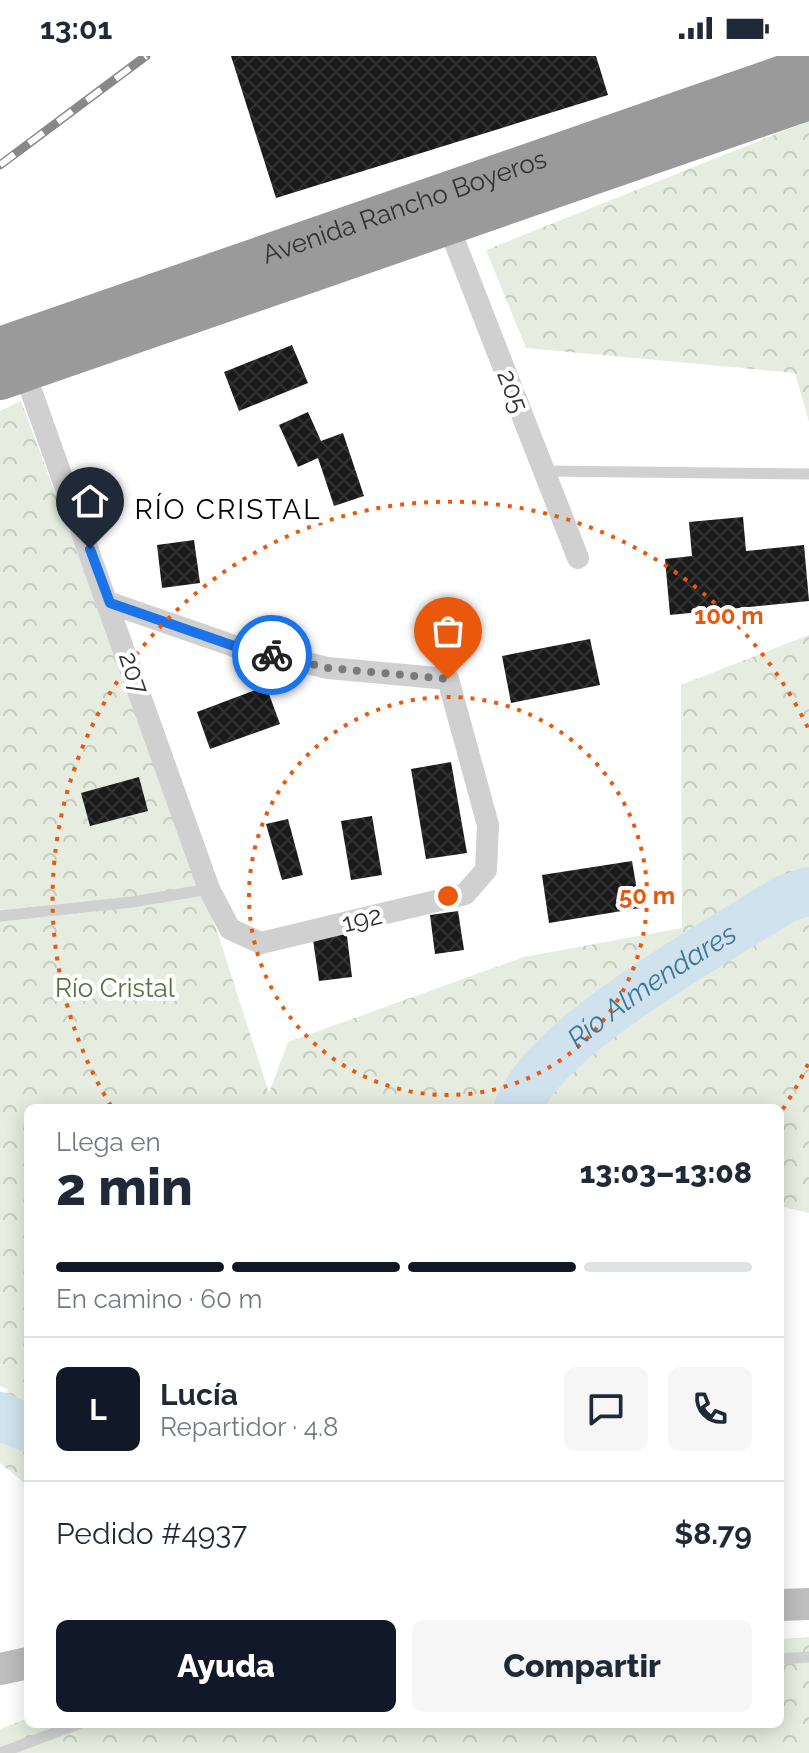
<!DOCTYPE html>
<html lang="es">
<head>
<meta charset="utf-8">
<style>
  body { margin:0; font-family:Raleway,sans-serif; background:#f6f6f7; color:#1f2937; height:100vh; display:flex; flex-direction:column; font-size:30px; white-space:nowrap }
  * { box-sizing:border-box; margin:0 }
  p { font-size:26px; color:#747a83 }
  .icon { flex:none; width:44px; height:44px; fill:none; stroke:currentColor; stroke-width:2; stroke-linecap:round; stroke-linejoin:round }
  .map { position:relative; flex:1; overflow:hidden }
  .sheet { position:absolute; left:24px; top:1048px; width:760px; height:624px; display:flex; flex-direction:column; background:#fff; border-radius:12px; box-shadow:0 4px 20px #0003 }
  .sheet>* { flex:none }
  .pin { position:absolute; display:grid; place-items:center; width:68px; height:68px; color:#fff; margin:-82px -34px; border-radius:50% 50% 50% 0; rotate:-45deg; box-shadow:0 0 8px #0007 }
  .pin .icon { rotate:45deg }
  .courier { position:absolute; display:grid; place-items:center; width:80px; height:80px; margin:-40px; border:6px solid #1a73e8; border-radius:50%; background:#fff; color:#222; box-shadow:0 2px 10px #0007 }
  .overview em { font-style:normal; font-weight:800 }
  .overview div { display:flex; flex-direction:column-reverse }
  .overview { display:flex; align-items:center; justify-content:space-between; height:136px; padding:0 32px }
  h1 { font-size:52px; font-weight:800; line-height:60px }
  .bar { display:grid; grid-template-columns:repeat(4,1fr); gap:12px 8px; align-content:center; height:96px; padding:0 32px }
  .bar i { height:10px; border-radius:6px; background:#e0e1e3 }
  .bar .current { background:#111827 }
  .bar p { grid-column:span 4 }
  .line { display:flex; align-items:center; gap:20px; padding:0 32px; border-top:2px solid #e0e1e3 }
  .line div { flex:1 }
  .round { display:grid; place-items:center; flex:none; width:84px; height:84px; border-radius:12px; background:#f6f6f7 }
  .primary-button { display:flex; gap:16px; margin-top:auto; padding:16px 32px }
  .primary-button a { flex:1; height:92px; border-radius:12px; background:#111827; color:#fff; font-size:32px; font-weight:800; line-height:92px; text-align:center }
  .primary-button a+a { background:#f6f6f7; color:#1f2937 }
  .status { display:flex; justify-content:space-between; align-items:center; height:56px; padding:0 40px; background:#fff; direction:ltr }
  .status svg { height:22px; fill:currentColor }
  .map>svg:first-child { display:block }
</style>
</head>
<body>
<div class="status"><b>13:01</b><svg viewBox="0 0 49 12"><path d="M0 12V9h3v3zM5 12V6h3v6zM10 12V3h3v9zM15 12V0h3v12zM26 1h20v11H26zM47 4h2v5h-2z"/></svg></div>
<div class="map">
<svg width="809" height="1697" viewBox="0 0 809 1697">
  <defs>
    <pattern id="forest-crowns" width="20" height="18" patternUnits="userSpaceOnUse" patternTransform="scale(2)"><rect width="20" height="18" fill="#e6ecdf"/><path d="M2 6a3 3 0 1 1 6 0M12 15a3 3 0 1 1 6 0" fill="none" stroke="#c6cbc0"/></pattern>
    <pattern id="building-cross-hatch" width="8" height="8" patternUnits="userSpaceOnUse" patternTransform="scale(2)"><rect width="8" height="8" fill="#1a1a1a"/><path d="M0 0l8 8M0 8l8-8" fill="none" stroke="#333"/></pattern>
  </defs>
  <rect width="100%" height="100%" fill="#fff"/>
  <path fill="url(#forest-crowns)" d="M809,65V366L795,317L526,292L486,194Z
    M21,345L219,881L269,1037L288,986L524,901L682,872L681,629L809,579V1157L780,1150V1052H28V1430L0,1407V1354L8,1333L0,1330V355Z
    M809,1581V1697H0V1673L28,1662V1668H780V1583Z"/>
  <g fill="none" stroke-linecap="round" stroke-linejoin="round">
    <g stroke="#cfe2ee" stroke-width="48">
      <path id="s1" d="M518,1052C543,981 718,885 785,843L809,835"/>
      <path d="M0,1360L28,1372"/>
    </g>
  </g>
  <path fill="url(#building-cross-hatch)" d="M231,0H596L608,39L276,142Z
    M292,289L308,327L239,355L224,316Z
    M308,356L321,385L343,377L364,440L334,450L318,402L298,411L279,369Z
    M743,461L746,495L804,489L809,545L670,559L665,503L692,500L689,466Z
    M194,484L200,527L162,532L157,489Z
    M590,583L600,629L511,647L502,600Z
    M266,630L280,668L210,693L197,656Z
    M451,706L467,797L426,803L411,713Z
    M139,721L148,755L90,770L81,737Z
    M372,760L382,819L351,824L341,765Z
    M288,763L303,819L282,824L266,768Z
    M632,805L640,852L549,867L542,819Z
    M458,855L464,894L435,898L430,859Z
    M346,872L352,921L319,925L312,877Z"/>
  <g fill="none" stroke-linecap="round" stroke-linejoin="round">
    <path stroke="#d0d0d0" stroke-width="11" d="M544,415L809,418
      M0,860L132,846L209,833
      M780,1603L809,1601
      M0,1697L78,1668"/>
    <path stroke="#d0d0d0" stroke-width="22" d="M448,169L578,502
      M24,315L209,833L230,873L261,887L465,838L486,814L488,769L448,623L328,612L237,591L110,547"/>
    <path stroke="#bdbdbd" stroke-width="32" d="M780,1549L809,1548
      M0,1613L28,1607"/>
    <g stroke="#9a9a9a" stroke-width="40">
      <path id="s2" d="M0,291L809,10"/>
      <path d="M0,324L809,44"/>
    </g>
    <defs>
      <path id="rail" d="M0,109L146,0"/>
    </defs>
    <use href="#rail" stroke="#888" stroke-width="9"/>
    <use href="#rail" stroke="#fff" stroke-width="6" stroke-dasharray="18" stroke-linecap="butt"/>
  </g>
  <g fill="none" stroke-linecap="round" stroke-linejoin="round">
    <path stroke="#7a7a7a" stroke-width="8" stroke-dasharray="0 14.4" d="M272,599L328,612L448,623"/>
    <path stroke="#1a73e8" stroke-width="10" d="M90,493L110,547L237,591L272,599"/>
  </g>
  <g fill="none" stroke="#e8590c" stroke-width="4" stroke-dasharray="4 8">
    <circle cx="448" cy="840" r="199"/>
    <path d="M808 1008A397 397 0 0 1 781 1056M111 1050A397 397 0 1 1 808 672"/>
  </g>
  <g text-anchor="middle" stroke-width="8" stroke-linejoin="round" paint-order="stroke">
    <g font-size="26" fill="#333" stroke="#fff">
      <text dy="9" stroke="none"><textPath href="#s2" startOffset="428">Avenida Rancho Boyeros</textPath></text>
      <text transform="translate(513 335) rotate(69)" y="9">205</text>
      <text transform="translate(134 617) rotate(71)" y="9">207</text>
      <text transform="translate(362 863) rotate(-14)" y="9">192</text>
    </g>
    <g font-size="26" fill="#56703f" stroke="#fff">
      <text x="115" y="941">Río Cristal</text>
    </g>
    <g font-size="28" letter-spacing="2" fill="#000" stroke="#fff">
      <text x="228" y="463">RÍO CRISTAL</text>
    </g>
    <g font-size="28" font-style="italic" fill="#3f7597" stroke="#fff">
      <text dy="10" stroke="none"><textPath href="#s1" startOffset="184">Río Almendares</textPath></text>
    </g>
  </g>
  <circle cx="448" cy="840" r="12" fill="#e8590c" stroke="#fff" stroke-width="4"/>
  <g font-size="24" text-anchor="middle" font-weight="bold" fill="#e8590c" stroke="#fff" stroke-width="8" stroke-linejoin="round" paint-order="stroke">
    <text x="729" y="568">100 m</text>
    <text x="647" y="848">50 m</text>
  </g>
</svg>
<div class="pin" style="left:448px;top:623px;background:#ea580c"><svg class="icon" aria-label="bag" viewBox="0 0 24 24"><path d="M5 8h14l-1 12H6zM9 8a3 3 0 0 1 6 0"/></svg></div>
<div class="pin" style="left:90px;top:493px;background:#1f2937"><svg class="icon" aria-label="home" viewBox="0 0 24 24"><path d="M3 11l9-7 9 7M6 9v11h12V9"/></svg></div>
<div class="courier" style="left:272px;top:599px"><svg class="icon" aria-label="bike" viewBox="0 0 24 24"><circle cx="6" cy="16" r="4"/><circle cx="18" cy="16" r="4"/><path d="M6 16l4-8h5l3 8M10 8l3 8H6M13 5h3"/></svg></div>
<section class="sheet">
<div class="overview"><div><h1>2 min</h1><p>Llega en</p></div><em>13:03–13:08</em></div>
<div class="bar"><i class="current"></i><i class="current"></i><i class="current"></i><i></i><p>En camino · 60 m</p></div>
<div class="line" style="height:144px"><b class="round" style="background:#111827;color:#fff">L</b><div><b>Lucía</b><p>Repartidor · 4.8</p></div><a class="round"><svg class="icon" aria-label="chat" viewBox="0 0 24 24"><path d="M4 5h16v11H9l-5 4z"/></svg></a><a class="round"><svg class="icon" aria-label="phone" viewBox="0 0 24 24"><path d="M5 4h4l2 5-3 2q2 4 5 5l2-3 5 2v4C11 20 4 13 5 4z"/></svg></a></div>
<div class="line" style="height:104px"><div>Pedido #4937</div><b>$8.79</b></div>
<div class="primary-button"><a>Ayuda</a><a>Compartir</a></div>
</section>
</div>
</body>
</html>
